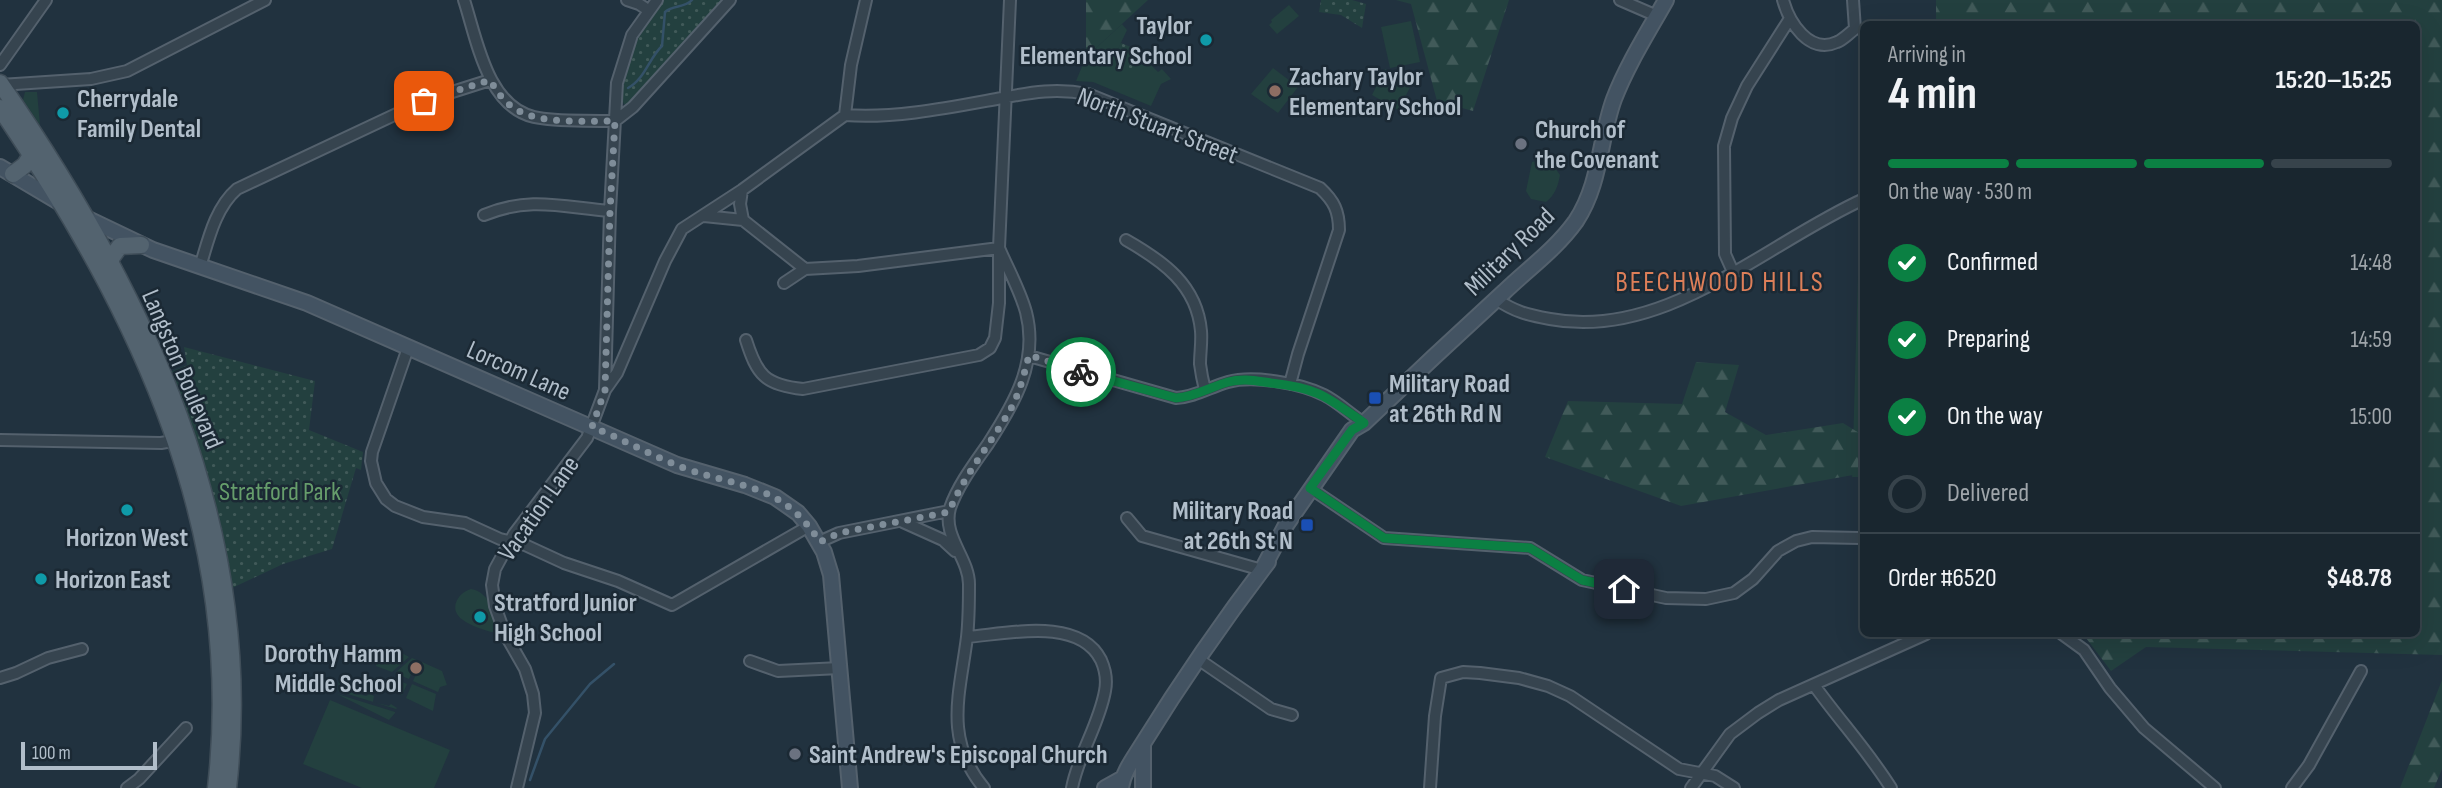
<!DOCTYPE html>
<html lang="en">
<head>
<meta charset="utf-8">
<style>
  body { margin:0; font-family:"Sofia Sans Condensed",sans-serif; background:#222e37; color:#f1f3f6; height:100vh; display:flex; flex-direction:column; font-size:26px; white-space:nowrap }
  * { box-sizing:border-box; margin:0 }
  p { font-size:23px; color:#9fa5aa }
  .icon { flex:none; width:38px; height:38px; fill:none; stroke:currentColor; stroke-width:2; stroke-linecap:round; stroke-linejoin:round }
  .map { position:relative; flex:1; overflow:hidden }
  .drawer { position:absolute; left:1860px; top:21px; width:560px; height:616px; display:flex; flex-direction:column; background:#19262f; border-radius:10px; box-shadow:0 7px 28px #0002,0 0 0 2px #37434b }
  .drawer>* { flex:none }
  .scale { position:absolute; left:21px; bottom:18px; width:136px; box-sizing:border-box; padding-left:7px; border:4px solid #b1beca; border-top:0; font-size:19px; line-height:24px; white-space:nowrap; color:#b1beca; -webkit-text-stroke:5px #1b2934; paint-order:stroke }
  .pin { position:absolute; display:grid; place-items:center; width:60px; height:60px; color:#fff; margin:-30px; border-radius:14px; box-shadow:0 4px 10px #0006 }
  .courier { position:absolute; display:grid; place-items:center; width:70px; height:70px; margin:-35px; border:5px solid #0b8043; border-radius:50%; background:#fff; color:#222; box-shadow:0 2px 9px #0007 }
  .overview em { font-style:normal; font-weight:700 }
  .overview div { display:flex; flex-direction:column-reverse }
  .overview { display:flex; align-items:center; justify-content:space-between; height:119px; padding:0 28px }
  h1 { font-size:46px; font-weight:700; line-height:52px }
  .bar { display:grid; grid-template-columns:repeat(4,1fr); gap:10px 7px; align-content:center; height:84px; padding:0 28px }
  .bar i { height:9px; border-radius:5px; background:#37434b }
  .bar .active { background:#0b8043 }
  .bar p { grid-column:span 4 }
  .line { display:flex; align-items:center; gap:18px; padding:0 28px; border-top:2px solid #37434b }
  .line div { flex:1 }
  ol { padding:0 28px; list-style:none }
  li { display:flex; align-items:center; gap:21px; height:77px }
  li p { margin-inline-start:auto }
  li .icon { padding:7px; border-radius:50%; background:#0b8043; color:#fff; stroke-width:4 }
  li:last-child { color:#9fa5aa }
  li i { width:38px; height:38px; border:4px solid #37434b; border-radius:50% }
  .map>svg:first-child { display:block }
</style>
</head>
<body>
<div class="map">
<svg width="2442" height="788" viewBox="0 0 2442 788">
  <defs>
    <pattern id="forest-firs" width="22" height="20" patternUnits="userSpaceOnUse" patternTransform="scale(1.75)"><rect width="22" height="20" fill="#23403f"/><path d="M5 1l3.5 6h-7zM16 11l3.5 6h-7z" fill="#415a59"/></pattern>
    <pattern id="park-dots" width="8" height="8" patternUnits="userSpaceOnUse" patternTransform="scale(1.75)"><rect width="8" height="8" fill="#23403f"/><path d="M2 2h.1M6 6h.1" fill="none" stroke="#415a59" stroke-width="1.8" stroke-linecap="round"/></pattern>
  </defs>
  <rect width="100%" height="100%" fill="#21323f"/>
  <path fill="#23403f" d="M1289,5L1299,16L1277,34L1269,25L1272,22L1271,20Z
    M1411,21L1420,62L1390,68L1381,27Z
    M1122,24L1127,30L1113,60L1142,63L1139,61L1143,57L1158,72L1162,69L1171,79L1161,84L1151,106L1093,82L1076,81L1086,57Z
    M1273,68L1298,87L1278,113L1251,94Z
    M1385,69L1413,82L1398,110L1372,95Z
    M25,92H37L40,125L23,100Z
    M1537,161L1553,165L1560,175C1558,186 1555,195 1546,202L1531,199L1526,191L1532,162Z
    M1864,207V477H1852L1860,209Z
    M471,589C489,592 493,611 499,626L496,633C486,631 471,626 463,620C448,610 457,593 471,589Z
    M402,653L409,657L392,672L376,666L377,657L399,659Z
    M412,658L417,660L409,679L395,673Z
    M422,662L442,671L447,685L440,687L438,692L413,681Z
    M391,677L407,684L402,695L381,685Z
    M339,678L350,683L347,691L366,696L370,694L374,696L373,702L389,706L391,704L397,708L396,709L338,691Z
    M412,684L436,694L433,711L406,698Z
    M337,694L395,712V713L389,720Z
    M330,700L450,750L434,788H362L303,764Z"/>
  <path fill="url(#forest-firs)" d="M1086,0H1148L1086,57Z
    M1396,0H1509L1473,111L1437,101L1411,4Z
    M1936,0H2442V655L2146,647L2111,671L2083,634H2417V24H1936Z
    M1696,362L1739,365L1725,412L1766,435L1843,423L1864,436V473L1681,506L1545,457L1568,401L1682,404Z
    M2442,680V769L2434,788H2400Z"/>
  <path fill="url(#park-dots)" d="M662,0H723L628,105L624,104C613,78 644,20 662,0Z
    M1321,0H1352L1366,4L1362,28L1341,15L1319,12Z
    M1121,43L1140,51L1141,56L1138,59L1142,63L1133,72L1125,64L1112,60Z
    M184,347L315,381L309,430L363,452L361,470L356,468L332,549L283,564L232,588C222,513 200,441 170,372L187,365Z"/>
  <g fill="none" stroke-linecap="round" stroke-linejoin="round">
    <path stroke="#345168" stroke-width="2.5" d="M628,88C645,79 649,58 662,46L665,12C673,5 685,8 692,0
      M530,780L545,739L590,684L614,664"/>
    <defs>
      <path id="street" d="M464,0C477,40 487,106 534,117C556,122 582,120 605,121H615L633,107L730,0
        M627,0L639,4L648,10
        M1620,0L1657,16
        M1783,0C1789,22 1809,55 1837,42C1843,40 1849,33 1855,29L1853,0
        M0,65L46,0
        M0,85L91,79L127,71L265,0
        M845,115C895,119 952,107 1002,98C1032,92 1057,88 1088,94L1320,188C1334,201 1339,211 1339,230L1298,354L1290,384
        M845,115L851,65L866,0
        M742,190L740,204L743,220
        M484,215C530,196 562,207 610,211
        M704,216L743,220L805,269
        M1126,240C1163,261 1197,285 1201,331C1202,342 1200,353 1200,364C1201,372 1203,382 1205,390
        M200,267C208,241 215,208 237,189L424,101L490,80
        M1733,272L1725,254L1724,146L1732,118L1747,86L1789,20
        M784,283L805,269L858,266L999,248C1008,269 1020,290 1026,312C1039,362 1014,404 988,444C974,464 958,485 950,508C942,536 969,558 969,584C969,601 969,619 967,637C960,693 943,739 984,788
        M1496,299C1515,312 1528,315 1550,319C1665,341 1766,243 1864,199
        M746,340C757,375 765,385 803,389L979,355L990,348L995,338L999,303V248L1010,0
        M408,348L372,452L371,461L376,483L386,499L395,506L423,517L465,523L500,539L525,545L564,563L618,581L672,605L809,526
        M1029,356L1176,398C1195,397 1210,387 1228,382C1253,375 1300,383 1324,395C1338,402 1350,414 1364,423
        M605,389L610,211L617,83L632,35L657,0
        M0,440L161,443L179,440
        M1310,488L1384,538L1530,548L1582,580L1666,598L1706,599L1734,593L1753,579L1778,551L1796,541L1812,537L1860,538
        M1127,518L1142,536L1262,570
        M903,522L943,540L955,551
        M819,542L839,533L949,511
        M2062,634L2084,650L2110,688L2144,728L2215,788
        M967,637C1006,634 1079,616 1101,660C1105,669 1107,681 1105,691C1099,725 1078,755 1072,788
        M1198,659L1271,709L1292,715
        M750,661L778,671L840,668
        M0,678L16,673L48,658L82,649
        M1814,685C1839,720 1868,751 1891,788
        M127,788L139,779L186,728
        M517,788L535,713L533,694L525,669L505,634L495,606L492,585L495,569L514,534L587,438L605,390L617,373L665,261L682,229L742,190L845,115
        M1430,788L1435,716L1441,678L1463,672L1480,673L1519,678L1548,686L1570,696L1679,769L1715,776L1734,788
        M1691,788L1730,734L1758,713L1779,700L1926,634
        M2292,788L2309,765L2361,671"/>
      <path id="secondary" d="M0,167L64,205
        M82,216L153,250L307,303L677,465L745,485L775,497L798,513L809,526L824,552L831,575L850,788
        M1262,570L1286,525L1352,430L1364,423C1410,379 1457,335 1504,292C1529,268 1556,249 1576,221C1601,183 1599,140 1614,99C1627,65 1648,32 1666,0
        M1105,788L1123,778
        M1121,788C1123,772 1134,758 1142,745C1181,682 1223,621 1268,562
        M1143,788V745"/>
      <path id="primary" d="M0,83C144,290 258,530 228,788
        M0,108C140,314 245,533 216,788
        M13,174L25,165L31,155
        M110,264L112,257L120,246L141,245"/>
    </defs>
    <use href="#street" stroke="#54616d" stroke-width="14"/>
    <use href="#secondary" stroke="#54616d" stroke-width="18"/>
    <use href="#primary" stroke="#3f4d58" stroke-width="19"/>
    <use href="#street" stroke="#36444f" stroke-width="10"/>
    <use href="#secondary" stroke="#435362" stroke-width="14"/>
    <use href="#primary" stroke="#53636f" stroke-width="16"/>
  </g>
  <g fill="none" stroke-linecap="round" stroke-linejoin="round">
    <path stroke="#7f8d99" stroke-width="7" stroke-dasharray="0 12.6" d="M424,101L490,80C496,90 502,99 511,106C535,125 585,121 615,121L610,211L605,390L592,427C622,439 651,455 681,467C741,489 781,482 820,542L839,533L949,512C964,475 989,446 1009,412C1019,395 1024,375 1029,355L1081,372"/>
    <path stroke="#0b8043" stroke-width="9" d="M1081,372L1176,398C1195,397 1210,387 1228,382C1243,378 1256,381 1271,383C1318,388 1327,397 1364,423L1352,430L1310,488L1384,538L1530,548L1582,580L1624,589"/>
  </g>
  <g fill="#0f9aa8" stroke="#1b2934" stroke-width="2.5">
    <circle cx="1206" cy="40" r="7"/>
    <circle cx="63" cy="113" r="7"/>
    <circle cx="127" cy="510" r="7"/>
    <circle cx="41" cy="579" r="7"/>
    <circle cx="480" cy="617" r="7"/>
  </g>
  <g fill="#8d6e63" stroke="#1b2934" stroke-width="2.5">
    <circle cx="1275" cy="91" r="7"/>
    <circle cx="416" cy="668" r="7"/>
  </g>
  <g fill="#6b7280" stroke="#1b2934" stroke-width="2.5">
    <circle cx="1521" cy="144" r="7"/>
    <circle cx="795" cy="754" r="7"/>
  </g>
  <g fill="#1a4fb4" stroke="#1b2934" stroke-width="2.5">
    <rect x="1368" y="391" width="14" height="14" rx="3.5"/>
    <rect x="1300" y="518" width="14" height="14" rx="3.5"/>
  </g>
  <g text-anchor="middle" stroke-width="5" stroke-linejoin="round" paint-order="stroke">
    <g font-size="26" font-weight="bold" fill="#b1beca" stroke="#1b2934" text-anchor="start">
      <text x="1192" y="34" text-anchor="end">Taylor<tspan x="1192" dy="30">Elementary School</tspan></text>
      <text x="1289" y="85">Zachary Taylor<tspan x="1289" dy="30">Elementary School</tspan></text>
      <text x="77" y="107">Cherrydale<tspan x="77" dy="30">Family Dental</tspan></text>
      <text x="1535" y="138">Church of<tspan x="1535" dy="30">the Covenant</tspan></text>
      <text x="1389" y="392">Military Road<tspan x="1389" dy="30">at 26th Rd N</tspan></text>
      <text x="1293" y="519" text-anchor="end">Military Road<tspan x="1293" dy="30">at 26th St N</tspan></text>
      <text x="127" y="546" text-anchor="middle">Horizon West</text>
      <text x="55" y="588">Horizon East</text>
      <text x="494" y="611">Stratford Junior<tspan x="494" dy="30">High School</tspan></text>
      <text x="402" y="662" text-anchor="end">Dorothy Hamm<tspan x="402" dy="30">Middle School</tspan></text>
      <text x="809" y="763">Saint Andrew's Episcopal Church</text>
    </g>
    <g font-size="26" fill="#b1beca" stroke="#1b2934">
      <text transform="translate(1158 125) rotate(21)" y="9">North Stuart Street</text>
      <text transform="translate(1509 251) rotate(-44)" y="9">Military Road</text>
      <text transform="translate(183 369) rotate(67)" y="9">Langston Boulevard</text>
      <text transform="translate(519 370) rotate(24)" y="9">Lorcom Lane</text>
      <text transform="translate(538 508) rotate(-55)" y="9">Vacation Lane</text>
    </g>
    <g font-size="26" fill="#669d6b" stroke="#1b2934">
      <text x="280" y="500">Stratford Park</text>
    </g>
    <g font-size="28" letter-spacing="2" fill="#de7f59" stroke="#1b2934">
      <text x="1720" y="291">BEECHWOOD HILLS</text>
    </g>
  </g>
</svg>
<div class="scale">100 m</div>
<div class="pin" style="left:424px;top:101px;background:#ea580c"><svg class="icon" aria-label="bag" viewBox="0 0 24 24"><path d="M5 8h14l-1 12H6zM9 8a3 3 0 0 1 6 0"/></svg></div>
<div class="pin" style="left:1624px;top:589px;background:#1f2937"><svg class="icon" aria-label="home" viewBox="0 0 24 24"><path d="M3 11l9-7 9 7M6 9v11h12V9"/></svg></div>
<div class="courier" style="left:1081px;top:372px"><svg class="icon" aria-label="bike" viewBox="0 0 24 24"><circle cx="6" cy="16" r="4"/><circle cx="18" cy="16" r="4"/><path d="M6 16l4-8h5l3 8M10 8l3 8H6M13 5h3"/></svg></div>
<section class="drawer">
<div class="overview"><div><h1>4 min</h1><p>Arriving in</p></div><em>15:20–15:25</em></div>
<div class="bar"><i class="active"></i><i class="active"></i><i class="active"></i><i></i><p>On the way · 530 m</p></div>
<ol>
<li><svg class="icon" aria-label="check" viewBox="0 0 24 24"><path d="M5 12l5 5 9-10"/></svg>Confirmed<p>14:48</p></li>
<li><svg class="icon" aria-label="check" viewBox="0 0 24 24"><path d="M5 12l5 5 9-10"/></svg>Preparing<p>14:59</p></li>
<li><svg class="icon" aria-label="check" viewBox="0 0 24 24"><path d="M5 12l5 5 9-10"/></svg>On the way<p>15:00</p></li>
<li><i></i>Delivered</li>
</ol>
<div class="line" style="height:91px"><div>Order #6520</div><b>$48.78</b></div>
</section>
</div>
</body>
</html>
